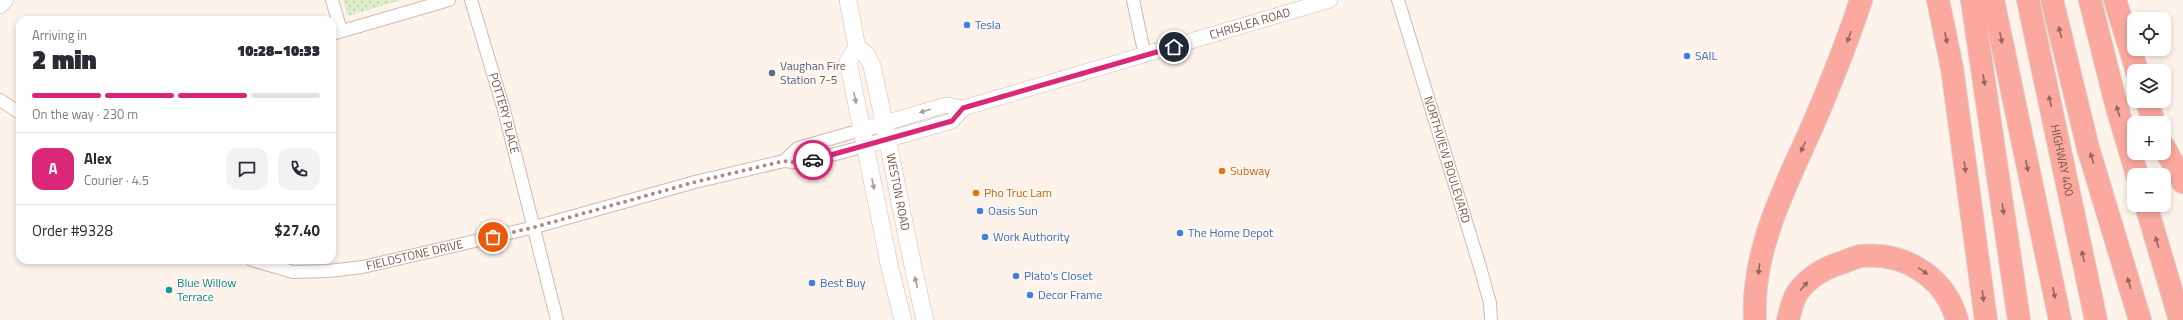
<!DOCTYPE html>
<html lang="en">
<head>
<meta charset="utf-8">
<style>
  body { margin:0; font-family:"Titillium Web",sans-serif; background:#f2f2f3; color:#2b2b33; height:100vh; display:flex; flex-direction:column; font-size:15px; white-space:nowrap }
  * { box-sizing:border-box; margin:0 }
  p { font-size:13px; color:#7c7c81 }
  .icon { flex:none; width:22px; height:22px; fill:none; stroke:currentColor; stroke-width:2; stroke-linecap:round; stroke-linejoin:round }
  .map { position:relative; flex:1; overflow:hidden }
  .panel { position:absolute; left:16px; top:16px; width:320px; height:248px; display:flex; flex-direction:column; background:#fff; border-radius:12px; box-shadow:0 2px 6px #0003 }
  .panel>* { flex:none }
  .fabs { position:absolute; left:2127px; top:12px; display:grid; gap:8px }
  .fabs a { display:grid; place-items:center; width:44px; height:44px; border-radius:8px; background:#fff; box-shadow:0 2px 6px #0003; font-size:20px }
  .pin { position:absolute; display:grid; place-items:center; width:34px; height:34px; color:#fff; margin:-17px; border:2px solid #fff; border-radius:50%; box-shadow:0 1px 4px #0007 }
  .courier { position:absolute; display:grid; place-items:center; width:40px; height:40px; margin:-20px; border:3px solid #db2777; border-radius:50%; background:#fff; color:#222; box-shadow:0 1px 5px #0007 }
  .head em { font-style:normal; font-weight:800 }
  .head div { display:flex; flex-direction:column-reverse }
  .head { display:flex; align-items:center; justify-content:space-between; height:68px; padding:0 16px }
  h1 { font-size:26px; font-weight:800; line-height:30px }
  .bar { display:grid; grid-template-columns:repeat(4,1fr); gap:6px 4px; align-content:center; height:48px; padding:0 16px }
  .bar i { height:5px; border-radius:3px; background:#e1e1e2 }
  .bar .on { background:#db2777 }
  .bar p { grid-column:span 4 }
  .line { display:flex; align-items:center; gap:10px; padding:0 16px; border-top:1px solid #e1e1e2 }
  .line div { flex:1 }
  .round { display:grid; place-items:center; flex:none; width:42px; height:42px; border-radius:12px; background:#f2f2f3 }
  .map>svg:first-child { display:block }
</style>
</head>
<body>
<div class="map">
<svg width="2183" height="320" viewBox="0 0 2183 320">
  <defs>
    <pattern id="grass-dots" width="8" height="8" patternUnits="userSpaceOnUse"><rect width="8" height="8" fill="#dcedc7"/><path d="M2 2h.1M6 6h.1" fill="none" stroke="#b7c3a4" stroke-width="1.8" stroke-linecap="round"/></pattern>
  </defs>
  <rect width="100%" height="100%" fill="#fef3ea"/>
  <path fill="url(#grass-dots)" d="M343,0H401L348,16Z"/>
  <g fill="none" stroke-linecap="round" stroke-linejoin="round">
    <defs>
      <g id="minor">
        <path d="M332,0L341,31"/>
        <path id="s1" d="M471,0L504,110L557,320"/>
        <path d="M1133,0L1145,56"/>
        <path id="s2" d="M1398,0L1480,267L1490,303L1491,320"/>
        <path d="M332,34L449,0"/>
        <path d="M0,100L20,113"/>
        <path d="M784,161L798,148L861,130"/>
        <path id="s3" d="M252,260L293,272L328,271L363,267L535,227L695,182L784,161L802,163L865,146"/>
      </g>
      <g id="tertiary">
        <path d="M0,6L6,0"/>
        <path id="s4" d="M861,130L946,105L963,108L1330,0"/>
        <path d="M865,146L952,121L963,108"/>
      </g>
      <g id="secondary">
        <path d="M848,0L857,48L848,61L890,269L903,320"/>
        <path id="s5" d="M857,48L866,54L872,66C891,150 905,236 925,320"/>
      </g>
      <g id="motorway">
        <path d="M1938,0L1952,68L1986,320"/>
        <path d="M1972,0L2019,320"/>
        <path d="M1993,0L2060,320"/>
        <path id="s6" d="M2028,0L2096,320"/>
        <path d="M2052,0L2088,148L2140,320"/>
        <path d="M2090,0L2116,104L2137,175"/>
        <path d="M2115,0L2137,71"/>
        <path d="M2147,101L2154,123"/>
        <path d="M2164,147L2183,182"/>
        <path d="M2146,205L2180,320"/>
        <path d="M1755,320C1751,252 1785,187 1812,127C1830,85 1847,43 1861,0"/>
        <path d="M1788,320C1790,312 1792,304 1795,297C1803,281 1822,269 1838,264C1845,262 1854,257 1861,256C1905,252 1945,277 1957,320"/>
      </g>
    </defs>
    <use href="#minor" stroke="#d2b9ae" stroke-width="14"/>
    <use href="#tertiary" stroke="#d2b9ae" stroke-width="16"/>
    <use href="#secondary" stroke="#d8bbae" stroke-width="18"/>
    <use href="#motorway" stroke="#dacfcc" stroke-width="24"/>
    <use href="#minor" stroke="#fff" stroke-width="12"/>
    <use href="#tertiary" stroke="#fff" stroke-width="15"/>
    <use href="#secondary" stroke="#fff" stroke-width="17"/>
    <use href="#motorway" stroke="#fba99e" stroke-width="22"/>
  </g>
  <defs><path id="oneway-solid" d="M-6-.8H1V-3.2L6.5 0L1 3.2V.8H-6Z"/></defs>
  <g fill="#95665b">
    <use href="#oneway-solid" transform="translate(2060 32) rotate(-104)"/>
    <use href="#oneway-solid" transform="translate(1849 37) rotate(109)"/>
    <use href="#oneway-solid" transform="translate(1946 38) rotate(79)"/>
    <use href="#oneway-solid" transform="translate(2001 38) rotate(79)"/>
    <use href="#oneway-solid" transform="translate(1984 80) rotate(81)"/>
    <use href="#oneway-solid" transform="translate(2050 101) rotate(-102)"/>
    <use href="#oneway-solid" transform="translate(2118 111) rotate(-106)"/>
    <use href="#oneway-solid" transform="translate(1803 147) rotate(114)"/>
    <use href="#oneway-solid" transform="translate(2092 158) rotate(-107)"/>
    <use href="#oneway-solid" transform="translate(2027 166) rotate(78)"/>
    <use href="#oneway-solid" transform="translate(1965 167) rotate(82)"/>
    <use href="#oneway-solid" transform="translate(2003 209) rotate(82)"/>
    <use href="#oneway-solid" transform="translate(2157 242) rotate(-106)"/>
    <use href="#oneway-solid" transform="translate(2083 256) rotate(-102)"/>
    <use href="#oneway-solid" transform="translate(1759 269) rotate(97)"/>
    <use href="#oneway-solid" transform="translate(1923 271) rotate(34)"/>
    <use href="#oneway-solid" transform="translate(2129 283) rotate(-107)"/>
    <use href="#oneway-solid" transform="translate(1804 286) rotate(-49)"/>
    <use href="#oneway-solid" transform="translate(2054 293) rotate(78)"/>
    <use href="#oneway-solid" transform="translate(1983 296) rotate(83)"/>
  </g>
  <g fill="#b09992">
    <use href="#oneway-solid" transform="translate(855 98) rotate(79)"/>
    <use href="#oneway-solid" transform="translate(925 111) rotate(164)"/>
    <use href="#oneway-solid" transform="translate(873 184) rotate(79)"/>
    <use href="#oneway-solid" transform="translate(916 282) rotate(-103)"/>
  </g>
  <g fill="none" stroke-linecap="round" stroke-linejoin="round">
    <path stroke="#aa8c82" stroke-width="4" stroke-dasharray="0 7.2" d="M493,237L535,227L695,182L784,161L802,163L813,160"/>
    <path stroke="#db2777" stroke-width="5" d="M813,160L952,121L963,108L1174,47"/>
  </g>
  <g fill="#3f7fe0" stroke="#fff8f2" stroke-width="1.5">
    <circle cx="967" cy="25" r="4"/>
    <circle cx="1687" cy="56" r="4"/>
    <circle cx="980" cy="211" r="4"/>
    <circle cx="1180" cy="233" r="4"/>
    <circle cx="985" cy="237" r="4"/>
    <circle cx="1016" cy="276" r="4"/>
    <circle cx="812" cy="283" r="4"/>
    <circle cx="1030" cy="295" r="4"/>
  </g>
  <circle fill="#5c6f8a" stroke="#fff8f2" stroke-width="1.5" cx="772" cy="73" r="4"/>
  <g fill="#e8710a" stroke="#fff8f2" stroke-width="1.5">
    <circle cx="1222" cy="171" r="4"/>
    <circle cx="976" cy="193" r="4"/>
  </g>
  <circle fill="#0f9aa8" stroke="#fff8f2" stroke-width="1.5" cx="169" cy="290" r="4"/>
  <g text-anchor="middle" stroke-width="3" stroke-linejoin="round" paint-order="stroke">
    <g font-size="12" fill="#7c554a" stroke="#fff8f2">
      <text dy="4" stroke="none"><textPath href="#s4" startOffset="405">CHRISLEA ROAD</textPath></text>
      <text dy="4" stroke="none"><textPath href="#s1" startOffset="118">POTTERY PLACE</textPath></text>
      <text dy="4" stroke="none"><textPath href="#s2" startOffset="167">NORTHVIEW BOULEVARD</textPath></text>
      <text dy="4" stroke="none"><textPath href="#s6" startOffset="164">HIGHWAY 400</textPath></text>
      <text dy="4" stroke="none"><textPath href="#s5" startOffset="153">WESTON ROAD</textPath></text>
      <text dy="4" stroke="none"><textPath href="#s3" startOffset="166">FIELDSTONE DRIVE</textPath></text>
    </g>
    <g font-size="12" fill="#366cbe" stroke="#fff8f2" text-anchor="start">
      <text x="975" y="29">Tesla</text>
      <text x="1695" y="60">SAIL</text>
      <text x="988" y="215">Oasis Sun</text>
      <text x="1188" y="237">The Home Depot</text>
      <text x="993" y="241">Work Authority</text>
      <text x="1024" y="280">Plato's Closet</text>
      <text x="820" y="287">Best Buy</text>
      <text x="1038" y="299">Decor Frame</text>
    </g>
    <g font-size="12" fill="#4e5e75" stroke="#fff8f2" text-anchor="start">
      <text x="780" y="70">Vaughan Fire<tspan x="780" dy="14">Station 7-5</tspan></text>
    </g>
    <g font-size="12" fill="#c56008" stroke="#fff8f2" text-anchor="start">
      <text x="1230" y="175">Subway</text>
      <text x="984" y="197">Pho Truc Lam</text>
    </g>
    <g font-size="12" fill="#0d838f" stroke="#fff8f2" text-anchor="start">
      <text x="177" y="287">Blue Willow<tspan x="177" dy="14">Terrace</tspan></text>
    </g>
  </g>
</svg>
<div class="fabs">
<a><svg class="icon" aria-label="locate" viewBox="0 0 24 24"><circle cx="12" cy="12" r="6"/><path d="M12 2v4M12 18v4M2 12h4M18 12h4"/></svg></a>
<a><svg class="icon" aria-label="layers" viewBox="0 0 24 24"><path d="M12 4l9 5-9 5-9-5zM3 14l9 5 9-5"/></svg></a>
<a>+</a>
<a>−</a>
</div>
<div class="pin" style="left:493px;top:237px;background:#ea580c"><svg class="icon" aria-label="bag" viewBox="0 0 24 24"><path d="M5 8h14l-1 12H6zM9 8a3 3 0 0 1 6 0"/></svg></div>
<div class="pin" style="left:1174px;top:47px;background:#1f2937"><svg class="icon" aria-label="home" viewBox="0 0 24 24"><path d="M3 11l9-7 9 7M6 9v11h12V9"/></svg></div>
<div class="courier" style="left:813px;top:160px"><svg class="icon" aria-label="car" viewBox="0 0 24 24"><path d="M5 17H2v-5l4-1 3-4h7l3 4 3 1v5h-3M9 17h6M6 11h13"/><circle cx="7" cy="17" r="2"/><circle cx="17" cy="17" r="2"/></svg></div>
<section class="panel">
<div class="head"><div><h1>2 min</h1><p>Arriving in</p></div><em>10:28–10:33</em></div>
<div class="bar"><i class="on"></i><i class="on"></i><i class="on"></i><i></i><p>On the way · 230 m</p></div>
<div class="line" style="height:72px"><b class="round" style="background:#db2777;color:#fff">A</b><div><b>Alex</b><p>Courier · 4.5</p></div><a class="round"><svg class="icon" aria-label="chat" viewBox="0 0 24 24"><path d="M4 5h16v11H9l-5 4z"/></svg></a><a class="round"><svg class="icon" aria-label="phone" viewBox="0 0 24 24"><path d="M5 4h4l2 5-3 2q2 4 5 5l2-3 5 2v4C11 20 4 13 5 4z"/></svg></a></div>
<div class="line" style="height:52px"><div>Order #9328</div><b>$27.40</b></div>
</section>
</div>
</body>
</html>
